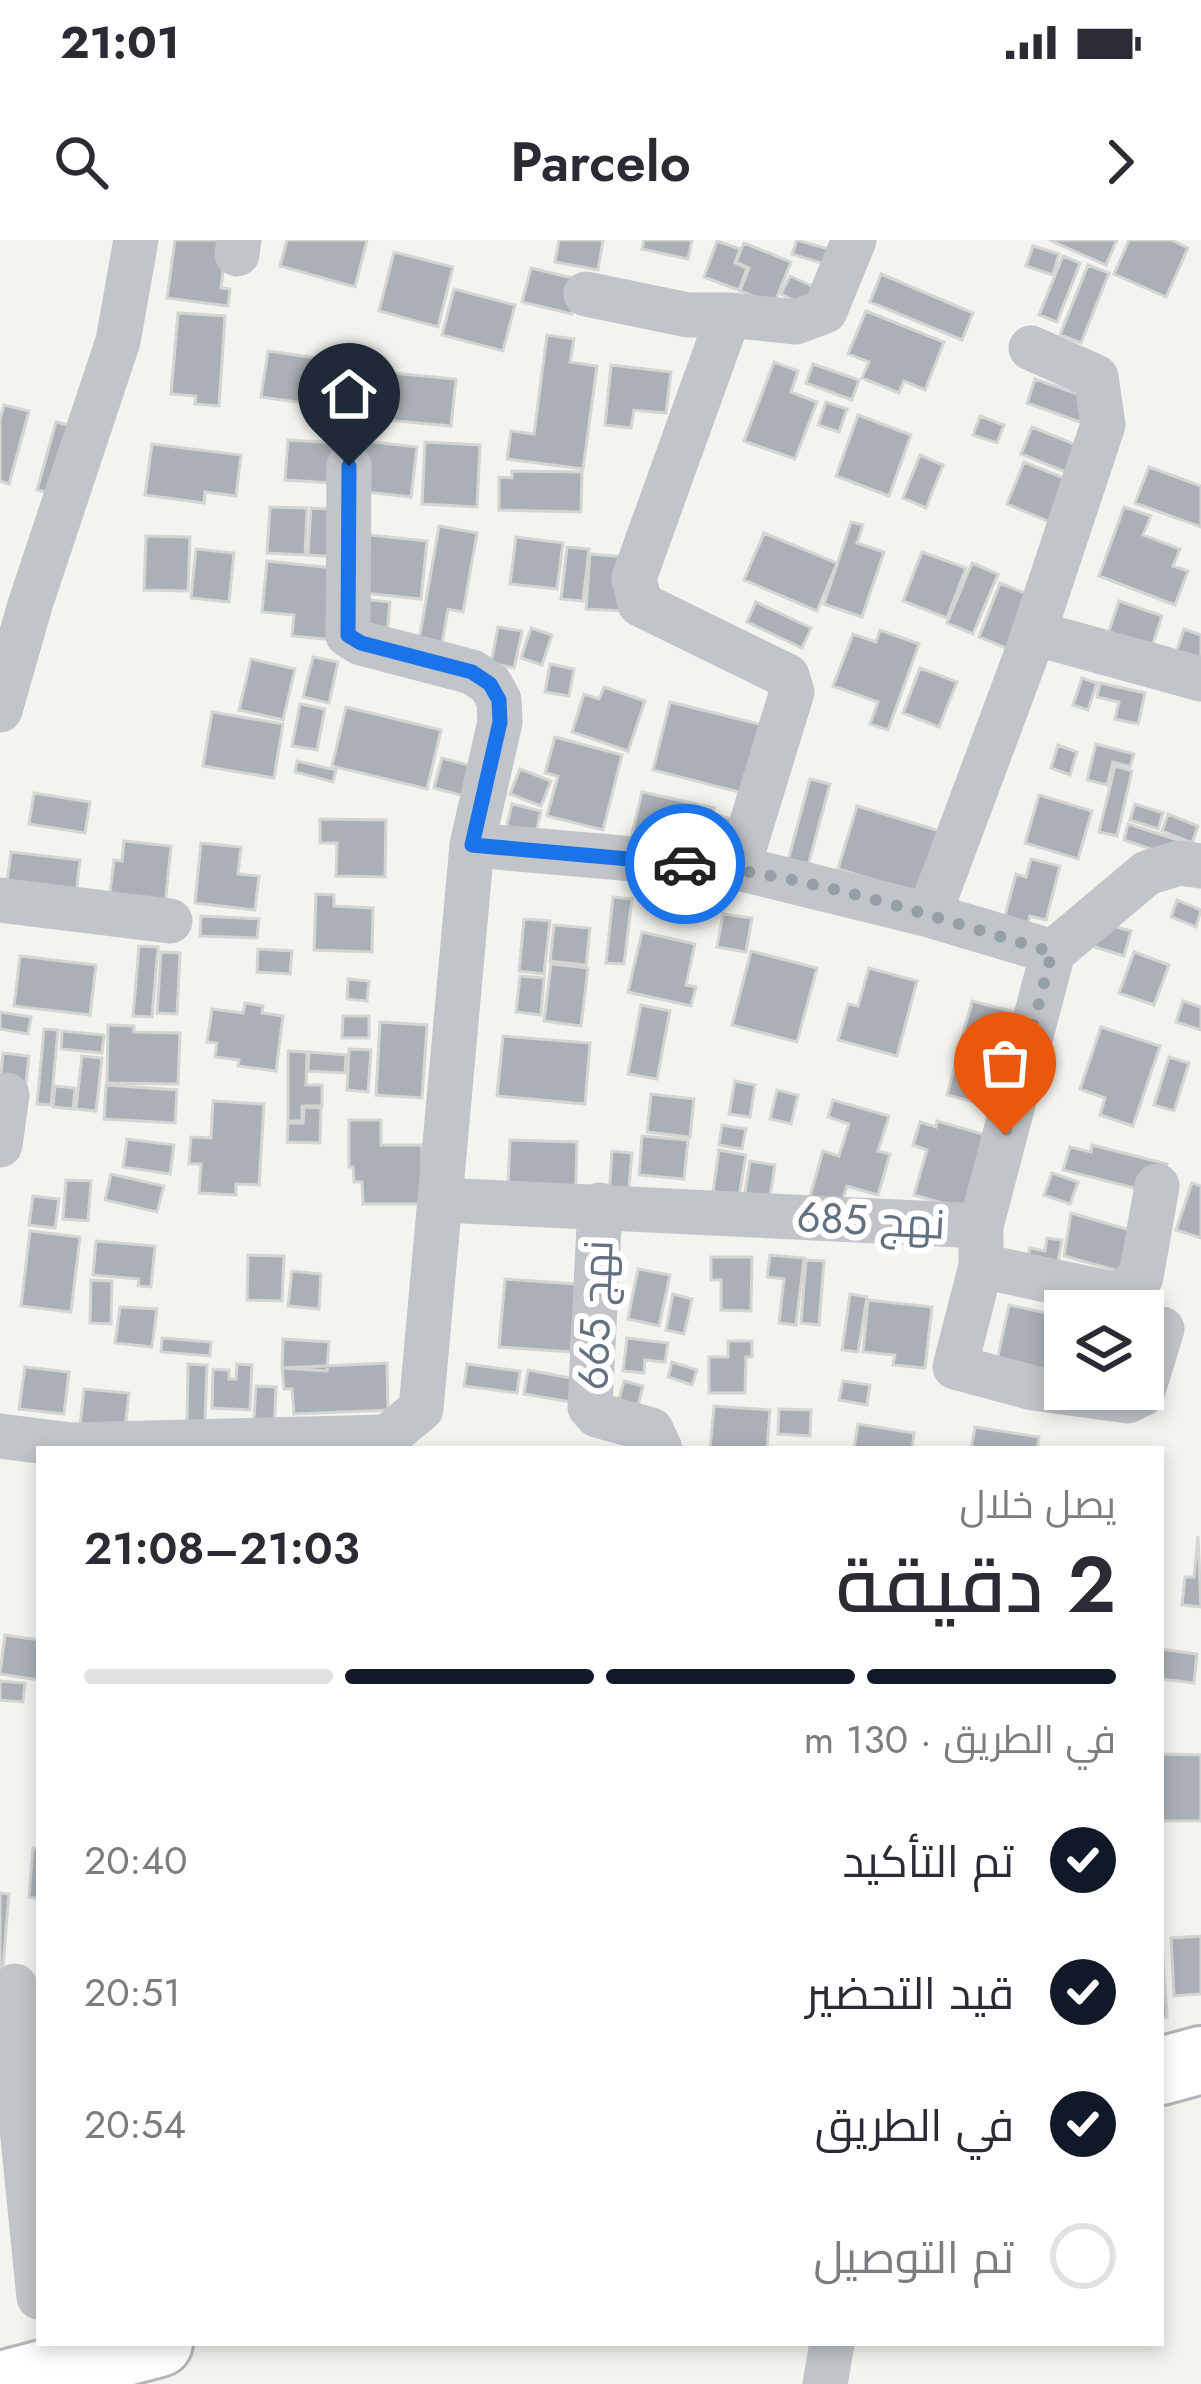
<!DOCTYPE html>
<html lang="ar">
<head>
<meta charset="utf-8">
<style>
  body { margin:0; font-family:Jost,Cairo,sans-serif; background:#f7f7f7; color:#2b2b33; direction:rtl; height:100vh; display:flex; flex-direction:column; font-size:45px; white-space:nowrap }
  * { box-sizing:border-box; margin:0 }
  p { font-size:39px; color:#7c7c81 }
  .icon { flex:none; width:66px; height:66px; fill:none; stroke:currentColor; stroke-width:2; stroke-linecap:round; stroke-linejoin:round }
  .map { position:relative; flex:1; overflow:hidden; direction:ltr }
  .details { position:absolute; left:36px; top:1206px; width:1128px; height:900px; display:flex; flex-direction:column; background:#fff; border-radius:0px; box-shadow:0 6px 18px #0003; direction:rtl }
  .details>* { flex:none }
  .controls { position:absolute; left:1044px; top:1050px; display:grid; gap:24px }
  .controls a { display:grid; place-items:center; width:120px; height:120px; border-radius:0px; background:#fff; box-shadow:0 6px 18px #0003; font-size:60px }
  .pin { position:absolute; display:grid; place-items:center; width:102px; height:102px; color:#fff; margin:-123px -51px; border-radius:50% 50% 50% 0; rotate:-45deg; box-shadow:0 0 12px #0007 }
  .pin .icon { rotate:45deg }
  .courier { position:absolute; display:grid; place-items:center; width:120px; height:120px; margin:-60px; border:9px solid #1a73e8; border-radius:50%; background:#fff; color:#222; box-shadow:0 3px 15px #0007 }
  .overview em { font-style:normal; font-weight:600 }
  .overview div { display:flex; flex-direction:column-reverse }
  .overview { display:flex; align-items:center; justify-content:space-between; height:204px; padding:0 48px }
  h1 { font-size:78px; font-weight:600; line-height:90px }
  .bar { display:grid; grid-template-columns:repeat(4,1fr); gap:18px 12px; align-content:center; height:144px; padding:0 48px }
  .bar i { height:15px; border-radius:9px; background:#e1e1e2 }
  .bar .selected { background:#111827 }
  .bar p { grid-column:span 4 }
  ol { padding:0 48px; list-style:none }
  li { display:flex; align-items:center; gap:36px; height:132px }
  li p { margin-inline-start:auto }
  li .icon { padding:12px; border-radius:50%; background:#111827; color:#fff; stroke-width:4 }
  li:last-child { color:#7c7c81 }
  li i { width:66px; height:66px; border:6px solid #e1e1e2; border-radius:50% }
  .status { display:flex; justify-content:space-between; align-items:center; height:84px; padding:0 60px; background:#fff; direction:ltr }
  .status svg { height:33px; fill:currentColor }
  header { display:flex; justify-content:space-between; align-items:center; height:156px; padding:0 48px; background:#fff; font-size:54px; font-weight:600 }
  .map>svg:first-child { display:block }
</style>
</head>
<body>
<div class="status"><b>21:01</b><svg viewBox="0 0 49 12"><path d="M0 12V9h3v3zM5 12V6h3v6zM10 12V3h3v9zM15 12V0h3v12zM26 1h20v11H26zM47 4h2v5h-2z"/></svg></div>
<header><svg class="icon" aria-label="forward" viewBox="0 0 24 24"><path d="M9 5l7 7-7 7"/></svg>Parcelo<svg class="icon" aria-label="search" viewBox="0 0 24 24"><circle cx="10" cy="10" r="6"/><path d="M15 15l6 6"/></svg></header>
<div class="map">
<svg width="1201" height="2144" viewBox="0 0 1201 2144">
  <rect width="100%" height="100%" fill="#f3f4ef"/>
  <path fill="#aab0b5" stroke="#d4d5d2" stroke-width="3" d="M175,0H227L221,48L230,49L228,66L167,58Z
    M287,0H367L355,47L280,26Z
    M559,0H603L598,30L555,22Z
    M644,0H692L688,19L642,9Z
    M797,0L832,10L827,25L792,14Z
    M1049,0H1117L1106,25Z
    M1129,0H1171L1188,8L1166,57L1114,34Z
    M717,1L740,9L735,23L747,28L739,50L704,37Z
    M744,3L791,22L774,64L740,51L749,28L736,22Z
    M1033,6L1059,14L1053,35L1026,26Z
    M394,12L453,27L438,87L379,71Z
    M1063,16L1080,23L1057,82L1039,75Z
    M1088,25L1109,33L1081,103L1060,95Z
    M531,28L581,40L572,74L522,62Z
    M881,34L973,73L962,100L870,62Z
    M790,36L814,47L818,72L781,54Z
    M454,49L515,65L503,111L442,95Z
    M866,71L944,102L925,150L904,141L899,153L862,138L869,122L848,114Z
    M178,73L225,76L219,166L195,164L196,156L171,154Z
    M547,95L574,99L570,122L597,126L583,229L507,219L511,191L534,194Z
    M268,111L345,122L338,168L261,157Z
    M774,122L798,131L791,152L817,162L795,219L744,201Z
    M813,124L859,140L852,160L806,143Z
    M611,125L671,132L666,173L634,170L631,188L605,185Z
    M381,132L456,139L451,186L375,179L376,167L360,166L362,140L380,142Z
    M1035,139L1089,158L1080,182L1027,163Z
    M826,162L847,169L839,192L818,185Z
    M4,165L29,171L9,244L0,241V180Z
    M858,175L911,195L889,256L836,236Z
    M980,176L1004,185L997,203L973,195Z
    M56,182L79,188L61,256L37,250Z
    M1032,187L1084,208L1073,235L1021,214Z
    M288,200L337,203L334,243L285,240Z
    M365,201L417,207L411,257L359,251Z
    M425,202L480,205L477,267L422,264Z
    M152,204L241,215L236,256L205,252L204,263L145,255Z
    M920,215L943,225L926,268L903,258Z
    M1024,222L1069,240L1052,283L1007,264Z
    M1149,227L1201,246V287L1135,263Z
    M512,231L582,232L581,272L499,270V237L512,238Z
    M270,267L307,268L305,315L267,313Z
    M1124,267L1151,276L1143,295L1180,309L1173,326L1188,331L1175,365L1099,336Z
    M311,268L341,270L339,317L308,315Z
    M851,282L863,285L857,303L884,312L862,377L824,364Z
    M439,286L477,293L463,372L448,369L441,410L418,406Z
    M764,293L837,323L817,371L744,340Z
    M370,295L427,301L421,359L363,353Z
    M146,296L190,297L188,351L144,350Z
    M516,297L563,303L557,349L510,344Z
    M567,307L589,309L583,361L561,359Z
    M196,309L234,313L229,362L191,358Z
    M922,312L966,328L947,378L903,361Z
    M590,314L627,317L623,371L586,369Z
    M267,321L343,329L335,400L292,396L294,375L262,372Z
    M972,323L998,334L973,394L947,383Z
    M1000,343L1037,358L1016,412L979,397Z
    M361,359L390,362L387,395L357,393Z
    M1119,361L1162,376L1148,418L1105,403Z
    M756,362L811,388L802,408L747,382Z
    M498,387L522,391L514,428L491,423Z
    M531,388L552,395L542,425L521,418Z
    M1184,389L1201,395V426L1167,439Z
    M880,390L919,404L888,490L870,484L878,462L833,446L853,394L876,402Z
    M313,417L338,422L329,463L303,457Z
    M251,419L295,429L283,480L239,470Z
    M550,424L574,429L569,456L545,452Z
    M920,428L957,442L939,487L903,473Z
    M1082,438L1097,443L1088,470L1073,465Z
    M1100,443L1145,453L1138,484L1115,479L1119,462L1097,457Z
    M604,447L645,461L628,511L572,492L584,454L599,459Z
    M670,462L767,486L750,555L653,530Z
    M300,464L325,469L317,510L292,506Z
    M346,467L441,490L427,549L332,526Z
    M212,472L283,484L274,538L203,526Z
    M555,497L622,515L603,590L547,576L558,536L545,533Z
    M1096,504L1134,514L1130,527L1113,522L1107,545L1087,540Z
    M1058,505L1077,512L1070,535L1051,528Z
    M442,518L483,529L475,559L434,548Z
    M297,521L336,530L333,542L295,532Z
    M1115,526L1132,531L1117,596L1099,592Z
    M520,529L551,541L541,566L510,554Z
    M810,539L830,544L806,633L786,628Z
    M642,552L714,568L713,574L740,581L731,621L631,598Z
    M34,553L90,562L85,593L29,584Z
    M1039,555L1092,571L1078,619L1025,603Z
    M512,564L541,571L533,605L504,598Z
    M1135,564L1163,573L1158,589L1130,580Z
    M857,566L943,592L923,655L838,629Z
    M1168,574L1198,586L1192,603L1162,591Z
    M320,579L386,580L385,637L336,636L337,603H320Z
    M1128,584L1200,607L1195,624L1124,600Z
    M124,601L171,606L165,667L110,653L114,620L122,621Z
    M201,603L241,607L238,634L259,636L255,670L195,663Z
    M11,612L80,620L75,662L7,643Z
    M1031,619L1060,626L1046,680L1030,676L1025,694L1002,687L1016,634L1026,637Z
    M316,654L334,655V666L373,668L372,712L314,710Z
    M613,657L632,659L624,724L606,723Z
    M1177,660L1201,670L1196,687L1171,677Z
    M723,674L752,678L746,712L717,707Z
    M201,676L259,679L257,698L200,696Z
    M524,679L550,681L544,734L519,731Z
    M1092,680L1131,691L1124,716L1085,704Z
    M554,685L590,688L586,725L550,721Z
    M642,692L695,704L686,745L696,747L691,766L628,752Z
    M139,706L158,707L152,777L133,776Z
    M258,709L292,711L290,734L257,732Z
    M751,711L817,728L797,802L732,785Z
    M161,712L180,713L177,774L157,773Z
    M1134,712L1169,725L1154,765L1119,753Z
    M20,716L96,725L90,775L14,766Z
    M551,724L588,728L581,786L544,781Z
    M869,728L917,741L897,816L838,800L848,764L858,766Z
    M520,736L544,738L541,775L516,772Z
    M348,739L369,741L367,761L347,759Z
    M972,761L1044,780L1020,874L947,855Z
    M1183,761L1201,767V790L1176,782Z
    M245,763L263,766L262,773L283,776L276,831L238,826L239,820L215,817L217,803L207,802L212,769L243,773Z
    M641,765L670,771L657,839L628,834Z
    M0,772L31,777L28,794L0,789Z
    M343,776H369V798H342Z
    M380,782L427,785L422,858L376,855Z
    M108,785L134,786V792L180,793L178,844L107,843Z
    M1101,787L1160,806L1133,886L1100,875L1105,858L1080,849Z
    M44,789L58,790L51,865L37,864Z
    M62,791L104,795L102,813L61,809Z
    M503,796L590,803L585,864L497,856Z
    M349,809L371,810L368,852L347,850Z
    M288,811L307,812L306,845H322V866H302V881H288Z
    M309,812L346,815L345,833L308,831Z
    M3,813L29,816L26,844L0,842Z
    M82,816L102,818L96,871L76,869Z
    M1169,817L1189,823L1174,871L1154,865Z
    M735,841L755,845L750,877L729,874Z
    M106,845L177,850L175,883L104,879Z
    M55,846L75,848L73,869L53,867Z
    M777,850L798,855L791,884L770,879Z
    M651,854L694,859L690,897L647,892Z
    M833,860L889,876L878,911L890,914L878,955L847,946L841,965L810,956L823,911L839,916L849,884L828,877Z
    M213,861L264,864L259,945L236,944V955L199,953L201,924H189L191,897L211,898Z
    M304,867L321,868L320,903L287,902L288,883H303Z
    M349,880H381V905H422V964H363L362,942H354L353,927H349Z
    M937,881L993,897L971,971L914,955L927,910L913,905L920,882L936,887Z
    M722,885L746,889L742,909L719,905Z
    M642,896L688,900L684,939L639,935Z
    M127,899L174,905L170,934L123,927Z
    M510,900L577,902L575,972L507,969Z
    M1092,905L1167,924L1164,936L1138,949L1063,930L1070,907L1091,912Z
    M719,910L746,915L739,956L713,952Z
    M612,911L632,913L628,957L609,956Z
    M750,921L775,925L769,963L744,959Z
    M1052,933L1078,942L1070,964L1044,955Z
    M111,934L164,946L157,972L105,960Z
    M66,940L91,941L88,981L63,979Z
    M1192,943L1201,946V998L1176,990Z
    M33,956L59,959L55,988L29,985Z
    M1071,973L1133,991L1122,1032L1064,1016Z
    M30,991L80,997L71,1072L21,1066Z
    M1047,998L1062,1000L1055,1037L1025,1032L1030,1008L1045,1011Z
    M96,1001L155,1006L151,1047L138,1046L139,1039L93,1035Z
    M248,1015L284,1016L282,1061L247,1060Z
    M770,1015L804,1018L796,1085L779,1083L784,1039L767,1037Z
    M711,1017H752L751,1071L721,1070V1040H711Z
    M806,1020L824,1021L819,1085L801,1083Z
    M638,1029L670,1035L659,1086L628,1079Z
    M292,1031L321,1034L319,1069L288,1066Z
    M505,1039L576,1044L571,1112L499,1107Z
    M91,1040L112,1041L111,1084L90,1083Z
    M673,1054L692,1059L684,1094L666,1090Z
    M850,1054L867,1057L858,1112L842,1110Z
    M868,1060L932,1067L925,1128L893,1125L895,1115L863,1112Z
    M1009,1065L1065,1077L1051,1142L995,1131Z
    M120,1067L157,1069L152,1107L115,1103Z
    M162,1098L211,1102L210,1116L161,1112Z
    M627,1098L668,1103L665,1122L645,1120L644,1133L623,1131Z
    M283,1099L329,1102L327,1131L282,1128Z
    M728,1101H752V1117H746L745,1153H709V1117H728Z
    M672,1122L697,1130L692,1145L668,1137Z
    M387,1123L388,1170L294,1174L292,1149H284L282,1128Z
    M188,1124L207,1125L205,1182H187Z
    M237,1124L252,1125L250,1170L212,1168L213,1129L229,1130V1139H236Z
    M467,1124L520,1131L517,1153L464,1146Z
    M25,1127L69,1132L64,1174L19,1169Z
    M528,1130L581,1140L577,1163L524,1154Z
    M624,1141L643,1146L636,1174L616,1169Z
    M843,1141L870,1145L867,1165L839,1160Z
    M256,1146L276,1147L274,1194L253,1193Z
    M84,1149L129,1153L124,1199L79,1194Z
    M714,1166L770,1170L767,1209H710Z
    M779,1169L811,1170L810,1196L778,1194Z
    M858,1184L914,1193L912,1209H854Z
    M975,1187L1039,1197L1037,1209H971Z
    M1198,1296L1201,1367L1182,1365L1185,1337H1194Z
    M5,1395L39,1400V1440L0,1434Z
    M1161,1409L1197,1414L1194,1443L1161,1439Z
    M0,1441L25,1443L23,1462L0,1460Z
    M1161,1514L1201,1515V1581H1161Z
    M33,1608L39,1609V1659L29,1657Z
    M0,1653L9,1654L3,1727H0Z
    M1161,1691L1167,1777L1161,1778Z
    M1201,1696V1754L1174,1756L1171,1698Z"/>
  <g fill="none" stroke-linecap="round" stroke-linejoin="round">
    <defs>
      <path id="primary" d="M1161,1831L1201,1820
        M5,2144L159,2103"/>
    </defs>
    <use href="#primary" stroke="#b2b6ba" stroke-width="72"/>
    <path stroke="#c1c4c8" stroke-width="45" d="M237,14L239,0
      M586,54L688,75H729
      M1034,393L1201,439
      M0,470L30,365L118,101L136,0
      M472,605L738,628L929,675L1053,712
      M738,628L792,452L787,436L640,364L634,338L729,75L796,82L825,71L854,0
      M0,660L170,681
      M929,675L1028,410L1103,185L1096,137L1031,108
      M0,905L7,855
      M443,960L981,986L1053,712L1147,633L1179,623L1201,626
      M600,965L590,1167L597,1175L651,1190L660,1209
      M981,986V1026L955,1127L1033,1148L1128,1161L1142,1154L1162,1089
      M981,1026L1118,1055L1141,1037L1157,946
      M0,1196L71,1205L387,1197L421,1169L472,605L500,482L499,460L490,444L472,432L361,403L348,395L349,226
      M15,1746L16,1828L39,2057
      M825,2144L832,2103"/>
    <use href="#primary" stroke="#fff" stroke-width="66"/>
  </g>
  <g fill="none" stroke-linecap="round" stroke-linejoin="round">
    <path stroke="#959fa7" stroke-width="12" stroke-dasharray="0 21.6" d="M685,624C809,634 933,677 1052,712L1005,895"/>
    <path stroke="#1a73e8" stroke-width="15" d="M349,226L348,395L361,403L472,432L490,444L499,460L500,482L472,605L685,624"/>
  </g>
  <g text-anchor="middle" stroke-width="12" stroke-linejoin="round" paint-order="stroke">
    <g font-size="42" fill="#637180" stroke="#fff">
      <text transform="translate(871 980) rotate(3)" y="15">نهج 685</text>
      <text transform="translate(595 1075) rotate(-88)" y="15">نهج 665</text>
    </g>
  </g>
</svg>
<div class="controls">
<a><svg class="icon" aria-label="layers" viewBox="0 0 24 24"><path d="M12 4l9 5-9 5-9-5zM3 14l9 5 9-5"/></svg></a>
</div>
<div class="pin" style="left:1005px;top:895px;background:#ea580c"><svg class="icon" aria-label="bag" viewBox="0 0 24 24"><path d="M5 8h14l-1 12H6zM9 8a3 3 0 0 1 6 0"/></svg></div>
<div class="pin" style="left:349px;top:226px;background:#1f2937"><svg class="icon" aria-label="home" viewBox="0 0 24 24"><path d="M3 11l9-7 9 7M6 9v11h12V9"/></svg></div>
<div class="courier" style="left:685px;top:624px"><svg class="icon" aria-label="car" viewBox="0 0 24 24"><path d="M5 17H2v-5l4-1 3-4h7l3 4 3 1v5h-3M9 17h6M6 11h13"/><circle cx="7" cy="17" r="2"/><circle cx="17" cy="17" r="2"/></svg></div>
<section class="details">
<div class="overview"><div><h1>2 دقيقة</h1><p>يصل خلال</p></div><em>21:03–21:08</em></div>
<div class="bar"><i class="selected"></i><i class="selected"></i><i class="selected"></i><i></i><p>في الطريق · 130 m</p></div>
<ol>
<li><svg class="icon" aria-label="check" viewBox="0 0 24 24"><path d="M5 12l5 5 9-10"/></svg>تم التأكيد<p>20:40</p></li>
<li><svg class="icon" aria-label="check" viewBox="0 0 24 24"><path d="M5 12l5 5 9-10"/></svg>قيد التحضير<p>20:51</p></li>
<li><svg class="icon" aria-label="check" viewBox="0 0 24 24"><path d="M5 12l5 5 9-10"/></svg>في الطريق<p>20:54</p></li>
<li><i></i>تم التوصيل</li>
</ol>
</section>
</div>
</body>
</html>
